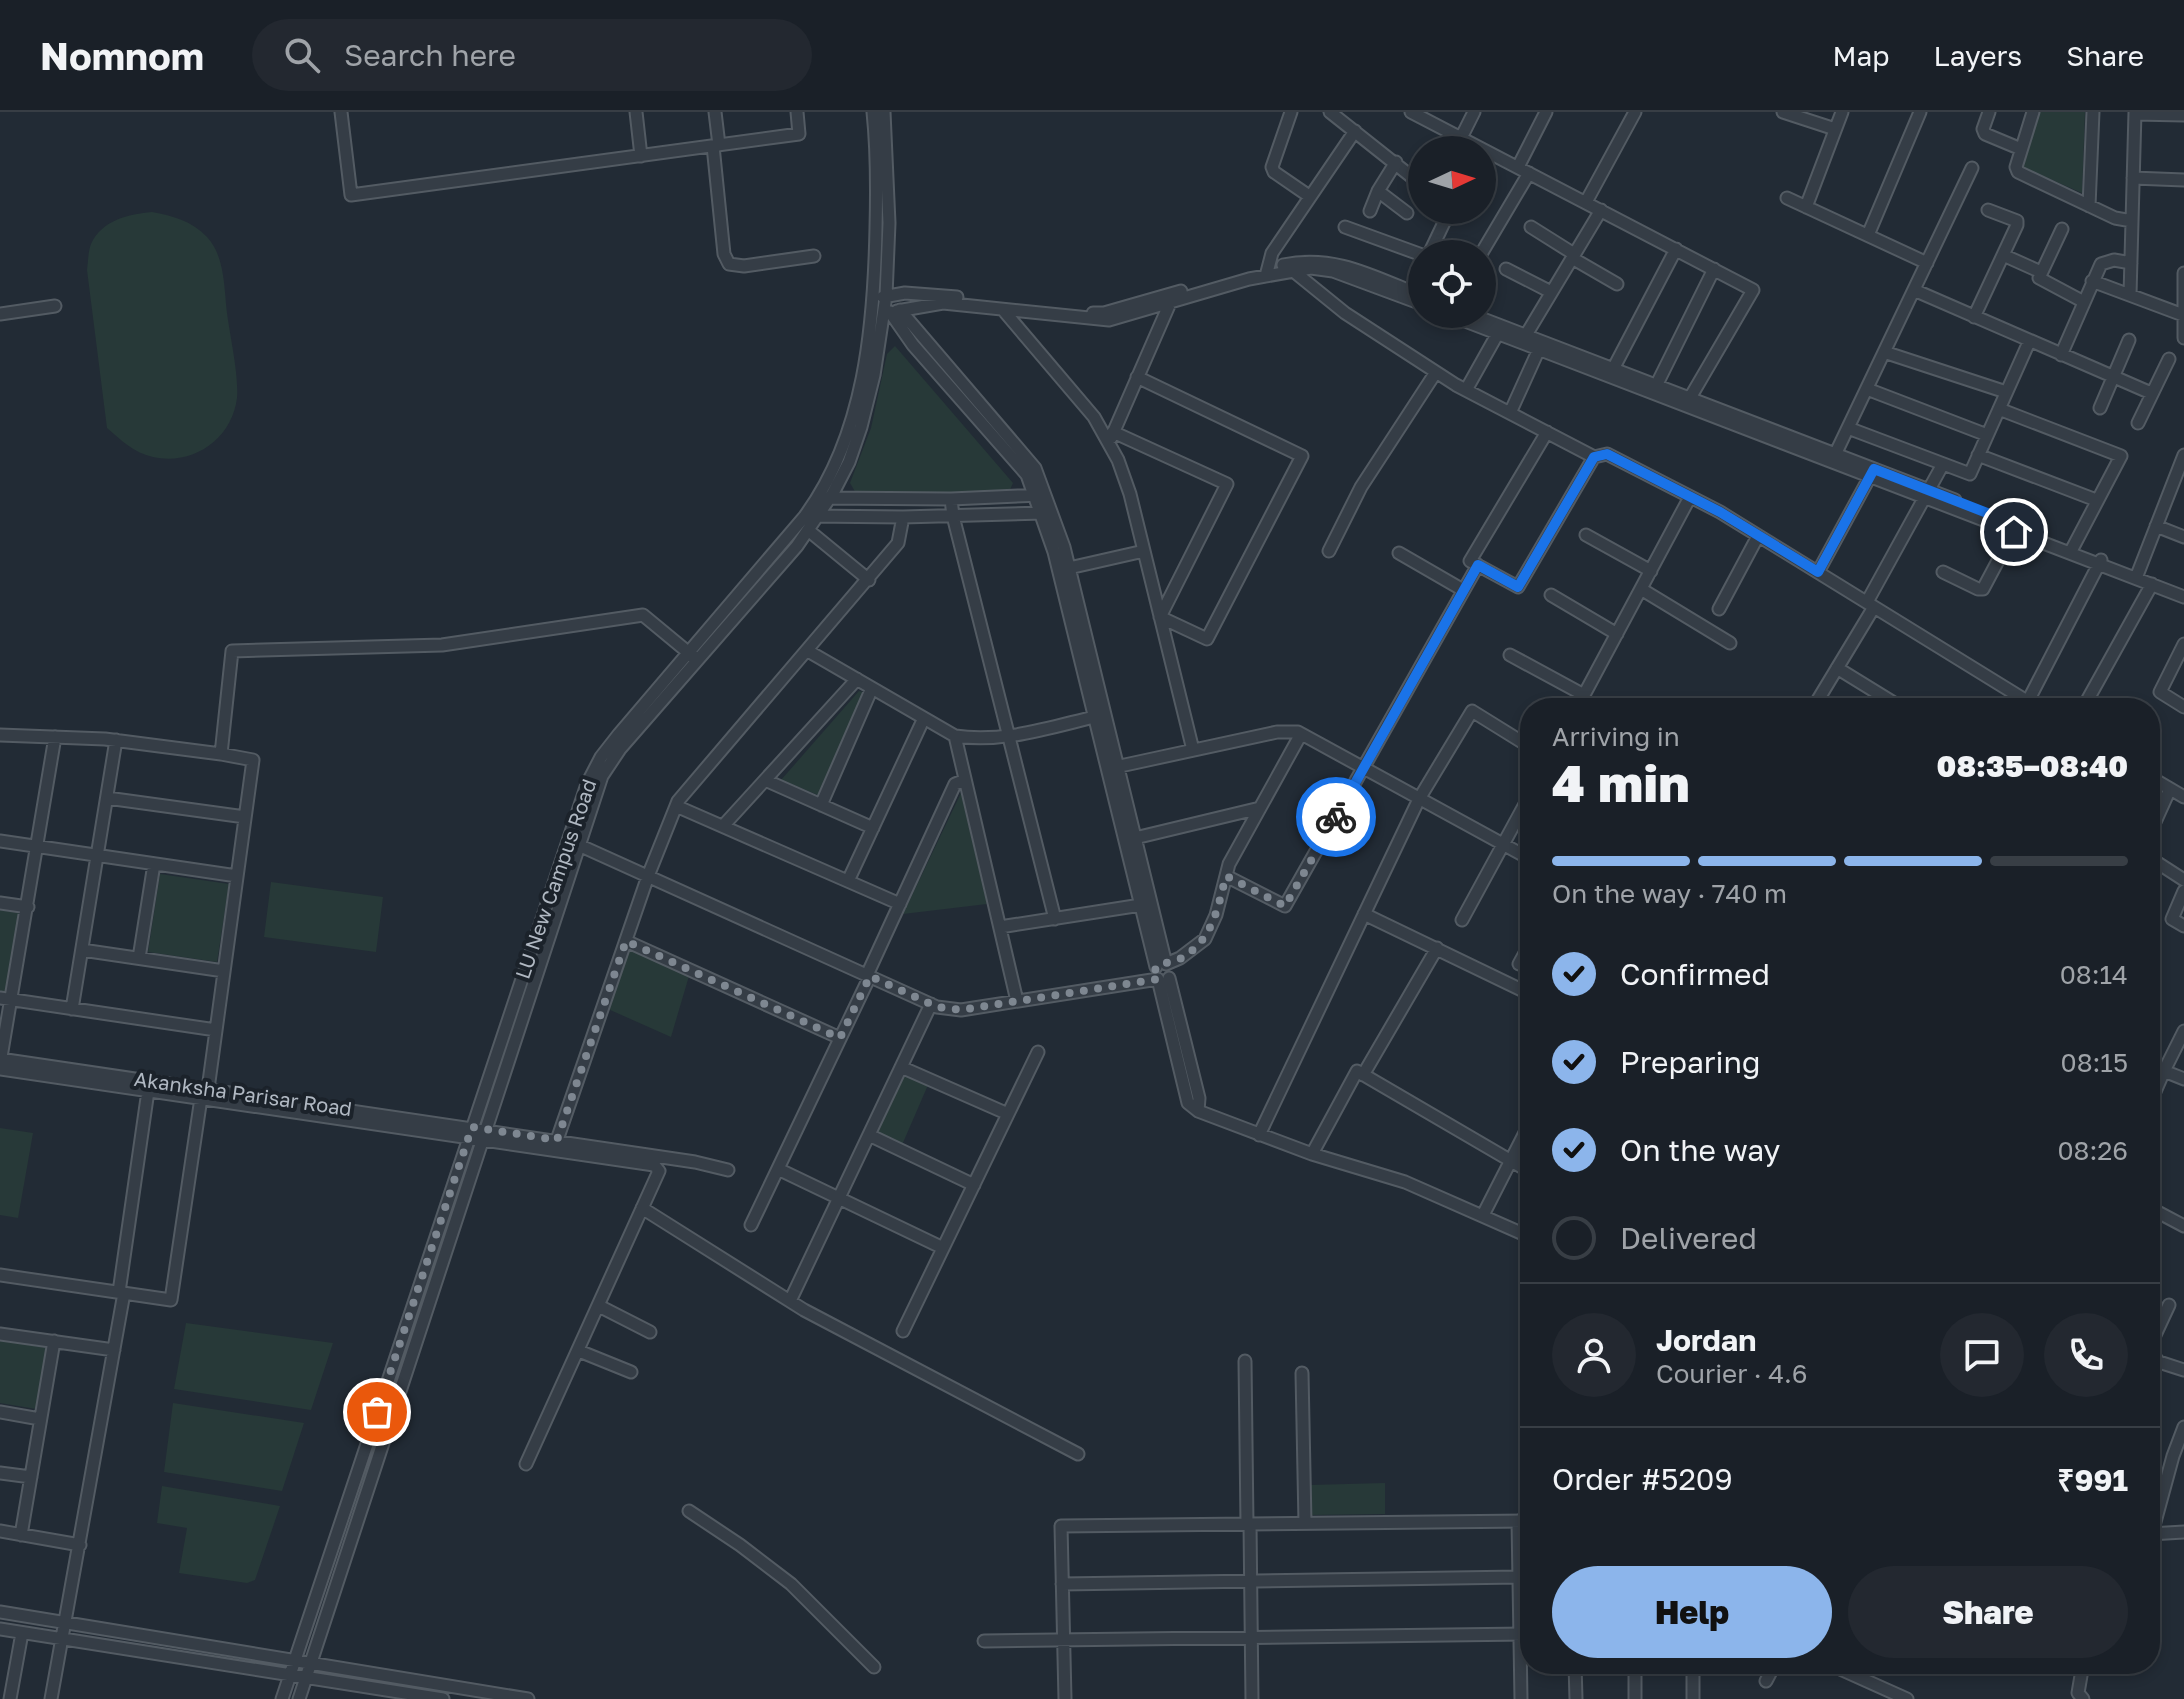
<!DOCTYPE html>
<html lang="en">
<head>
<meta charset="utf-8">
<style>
  body { margin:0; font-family:"Golos Text",sans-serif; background:#232830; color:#f1f3f6; height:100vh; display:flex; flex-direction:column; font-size:30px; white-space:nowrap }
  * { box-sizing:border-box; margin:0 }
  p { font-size:26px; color:#9fa3a8 }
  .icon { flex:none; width:44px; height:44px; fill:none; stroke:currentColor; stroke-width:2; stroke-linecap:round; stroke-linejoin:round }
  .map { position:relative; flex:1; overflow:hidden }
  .panel { position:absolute; left:1520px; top:586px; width:640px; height:976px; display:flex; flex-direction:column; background:#1a2028; border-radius:32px; box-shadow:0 4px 12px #0003,0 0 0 2px #383e45 }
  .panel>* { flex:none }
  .needle { width:52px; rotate:86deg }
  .tools { position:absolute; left:1408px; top:24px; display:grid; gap:16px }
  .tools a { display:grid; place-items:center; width:88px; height:88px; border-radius:50%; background:#1a2028; box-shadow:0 4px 12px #0003,0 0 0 2px #383e45; font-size:40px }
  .pin { position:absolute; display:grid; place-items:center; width:68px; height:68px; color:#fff; margin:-34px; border:4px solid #fff; border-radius:50%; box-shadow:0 2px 8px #0007 }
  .courier { position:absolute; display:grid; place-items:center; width:80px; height:80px; margin:-40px; border:6px solid #1a73e8; border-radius:50%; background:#fff; color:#222; box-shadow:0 2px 10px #0007 }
  .head em { font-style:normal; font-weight:800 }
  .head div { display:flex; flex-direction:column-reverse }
  .head { display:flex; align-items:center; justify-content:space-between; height:136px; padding:0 32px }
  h1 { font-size:52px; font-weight:800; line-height:60px }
  .bar { display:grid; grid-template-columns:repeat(4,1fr); gap:12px 8px; align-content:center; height:96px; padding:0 32px }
  .bar i { height:10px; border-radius:6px; background:#383e45 }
  .bar .active { background:#8cb5eb }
  .bar p { grid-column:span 4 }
  .line { display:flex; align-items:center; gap:20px; padding:0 32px; border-top:2px solid #383e45 }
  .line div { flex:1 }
  .round { display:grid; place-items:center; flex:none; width:84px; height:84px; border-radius:42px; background:#232830 }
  ol { padding:0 32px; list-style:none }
  li { display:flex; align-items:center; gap:24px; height:88px }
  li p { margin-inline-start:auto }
  li .icon { padding:8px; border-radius:50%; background:#8cb5eb; color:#111; stroke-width:4 }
  li:last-child { color:#9fa3a8 }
  li i { width:44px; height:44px; border:4px solid #383e45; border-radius:50% }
  .primary-button { display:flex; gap:16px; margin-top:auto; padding:16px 32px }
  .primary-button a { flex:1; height:92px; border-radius:48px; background:#8cb5eb; color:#111; font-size:32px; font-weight:800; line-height:92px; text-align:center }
  .primary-button a+a { background:#232830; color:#f1f3f6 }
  header { display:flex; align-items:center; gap:48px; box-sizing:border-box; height:112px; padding:0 40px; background:#1a2028; border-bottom:2px solid #383e45 }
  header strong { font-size:38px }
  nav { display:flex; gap:44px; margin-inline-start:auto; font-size:28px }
  .search { width:560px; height:72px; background:#232830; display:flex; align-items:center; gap:20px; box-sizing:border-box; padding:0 28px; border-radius:44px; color:#9fa3a8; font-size:30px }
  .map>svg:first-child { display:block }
</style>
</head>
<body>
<header>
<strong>Nomnom</strong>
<div class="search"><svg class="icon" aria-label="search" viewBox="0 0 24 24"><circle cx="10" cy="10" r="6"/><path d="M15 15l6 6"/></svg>Search here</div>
<nav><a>Map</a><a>Layers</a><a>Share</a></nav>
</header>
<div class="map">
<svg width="2184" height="1587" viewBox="0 0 2184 1587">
  <rect width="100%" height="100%" fill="#222b35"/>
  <path fill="#273938" d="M2039,0H2085L2082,81L2022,55Z
    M152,100C173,104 192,109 207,125C225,144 224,176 227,201C230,224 239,264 237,286C232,327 193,354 153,345C134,341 121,328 107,316L87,158C88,151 88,140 91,132C102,108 129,102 152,100Z
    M895,234L1013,371L1008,382L857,383L850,371L871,316L887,242Z
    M859,579L863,580L818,683L781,668Z
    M961,681L987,792L903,802Z
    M160,762L229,772L217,850L148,840Z
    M271,770L383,785L376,840L264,825Z
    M0,798L19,801L6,880L0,879Z
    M628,836L689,864L671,925L608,897Z
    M905,963L928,973L902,1033L877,1020Z
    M0,1016L33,1021L18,1106L0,1103Z
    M186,1211L333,1231L311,1298L174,1277Z
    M0,1228L46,1236L36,1297L0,1291Z
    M173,1291L304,1311L282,1379L164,1360Z
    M1385,1371V1402L1310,1403V1373Z
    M162,1374L280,1394L255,1468L247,1471L179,1461L187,1416L157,1411Z"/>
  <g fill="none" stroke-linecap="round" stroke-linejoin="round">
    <defs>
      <path id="minor" d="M341,0L351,83L799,22L797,0
        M636,0L641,44
        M715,0L719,33
        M1291,0L1272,55L1274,60L1309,84
        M1330,0L1422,73
        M1411,0L1753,178L1687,291
        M1783,0L1835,17
        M1989,0L1983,17L1985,22L2021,37
        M2033,0L2016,55L2018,60L2115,106L2132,109
        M2135,2L2184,3
        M1461,26L1474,0
        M713,34L724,142L729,152L744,154L814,144
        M1518,55L1546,0
        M2133,66L2184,68
        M1378,79L1407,101
        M1787,86L1927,151
        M1586,90L1635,0
        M2089,94L2093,0
        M1806,95L1842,0
        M1370,99L1378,79L1396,50
        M1345,115L1422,143
        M1531,115L1574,142
        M2062,117L2039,166L2084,190
        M1868,123L1920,0
        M1429,142L1450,98
        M1481,142L1529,61
        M2003,143L2041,160
        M1572,146L1617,172
        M1283,153C1335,142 1374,165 1422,184
        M1506,157L1551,180
        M1292,158L1345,201L1456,273L1594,345L1607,342L1720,400L2038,596
        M2184,161V226
        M1266,164L1272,141L1355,19
        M2092,169L2183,203
        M1914,178L2151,281
        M2130,183L2135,0
        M1413,184L1422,160
        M883,185L905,181L957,185
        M900,198L1035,356L1064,435L1166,852L1180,846L1205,827L1216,803L1229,752L1301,622
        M897,199L943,191L1109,208L1249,167L1311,156L1333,159L1422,192
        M1004,199L1094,305L1118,348L1130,382L1193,638
        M890,200L913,233L1027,363L1054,440L1156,855
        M1093,201H1104L1181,179
        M0,202L55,194
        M1447,202L2184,485
        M1470,202L1955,388
        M1974,205L2017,113V109L1988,98
        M1523,228L1601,98
        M1884,240L2006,280
        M2061,243L2101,152L2114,148L2131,151
        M1611,261L1676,137
        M1867,277L1987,323
        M1466,278L1498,221
        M1653,280L1714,157
        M2100,296L2129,228
        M1999,297L2121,344L2070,441
        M1510,301L1539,237
        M2138,311L2169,247
        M1848,316L1970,362L2029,230
        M1113,320L1227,372L1160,505L1207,527L1302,344L1137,265
        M1547,320L1470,449L1518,475L1594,345
        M1111,326L1170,191
        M1978,343L2096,388
        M1832,349L1972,56
        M826,386L951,387L1041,383
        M951,387L953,404L1055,807
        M812,404L903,405L1043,401
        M2156,414L2184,425
        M808,418L869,468
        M1586,423L1651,459
        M1329,439L1361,375L1436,260
        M1399,441L1463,478
        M1069,456L1144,439
        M1818,460L1873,359
        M1943,460L1978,477H1983L2017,413
        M2136,466L2184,343
        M1641,477L1730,531
        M1551,483L1617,522
        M1867,490L1943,352
        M1719,497L1758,424
        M2184,532L2160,580L2184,595
        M808,539L955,624C1003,631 1048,616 1094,605
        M1510,543L1584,583
        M1837,556L1902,596
        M2028,589L2101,448
        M1577,596L1690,385
        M1813,596L1874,495
        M2083,596L2152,472
        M0,623L105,627L221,642L232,539L442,533L643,503L695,546
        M955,624L1017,889
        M1111,656L1277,620H1298L1530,747
        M2150,665L2184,685
        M765,668L873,716
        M107,686L245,705
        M821,693L872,576
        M676,694L900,792
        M723,714L857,567
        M2150,721L2170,677
        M1135,726L1260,696
        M0,729L237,764
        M572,730L937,895L961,898L1158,867L1188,991L1198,999L1312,1042L1405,1070L1530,1125
        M2150,746L2184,768
        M1226,764L1285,794L1478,453
        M848,769L924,606
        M2184,779L2172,807L2184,814
        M0,791L28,795
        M1364,802L1530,882
        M1462,808L1530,683
        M1000,815L1141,793
        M626,829L840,926
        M82,838L224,859
        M139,846L154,752
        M1519,852L1530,832
        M867,863L955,672L965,668
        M1169,866L1199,986L1198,999
        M0,886L216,918
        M72,897L116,628
        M2184,919L2164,959L2184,967
        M0,947L695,1050L728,1058
        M0,951L55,625
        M901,955L1008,1002
        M0,957L654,1053L659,1059L526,1352
        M1363,963L1437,836
        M2150,991L2164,959
        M869,1023L974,1073
        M1259,1023L1419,687L1472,599L1530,635
        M557,1028L648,764L678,689L898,431L903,405
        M1312,1042L1357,959L1530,1060
        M778,1057L943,1136
        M642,1096L804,1198L1078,1342
        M2150,1096L2184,1114
        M1483,1103L1530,1011
        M751,1113L870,864
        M0,1163L171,1188L201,986L208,977L253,648L221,642
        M119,1180L148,979
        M790,1189L931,892
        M2169,1193L2155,1223L2151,1241L2159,1250L2184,1258
        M599,1194L650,1220
        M903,1219L1038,940
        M0,1222L114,1238
        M579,1239L631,1260
        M1245,1249L1247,1412
        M1302,1261L1305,1411
        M0,1300L40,1307
        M0,1361L31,1365
        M689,1399L740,1433L791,1472L874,1555
        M1518,1409L1521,1587
        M1250,1412L1252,1587
        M0,1419L80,1433
        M2152,1421L2173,1344L2184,1315
        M2150,1422L2184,1420
        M21,1423L54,1229
        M1062,1472L1519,1465
        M0,1500L528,1587
        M0,1517L443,1587
        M984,1529L1530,1522
        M1575,1552L1576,1587
        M1635,1552V1587
        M1693,1552V1587
        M1829,1552L1907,1587
        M2083,1552L2078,1581L2083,1587
        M1766,1569L1775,1552
        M10,1587L22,1521
        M51,1587L124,1181
        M282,1587L587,672L601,645L619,622L805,404C865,322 874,214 876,116C877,78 877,38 873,0
        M299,1587L602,664L620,637L797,434L833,381L849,350L861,315L874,263L886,184L889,111L884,0
        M1065,1587L1061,1414L1530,1409"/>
    </defs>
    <use href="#minor" stroke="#535b63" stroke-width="15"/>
    <use href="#minor" stroke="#353d46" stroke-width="11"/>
  </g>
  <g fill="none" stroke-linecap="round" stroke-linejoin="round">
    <path stroke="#7e8791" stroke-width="8" stroke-dasharray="0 14.4" d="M377,1300L472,1015L557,1028L626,829L840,926L870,864L937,895L961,898L1158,867L1154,863L1156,855C1163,850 1171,851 1180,847C1213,828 1217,798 1226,764L1285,794L1336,705"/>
    <path stroke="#1a73e8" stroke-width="10" d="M1336,705L1478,453L1518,475L1594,345L1607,342L1720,400L1818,460L1874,357L2018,413L2014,420"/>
  </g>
  <g text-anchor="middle" stroke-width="8" stroke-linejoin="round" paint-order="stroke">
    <g font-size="20" fill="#b0b8c2" stroke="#1b222a">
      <text transform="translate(556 767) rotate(-71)" y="7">LU New Campus Road</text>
      <text transform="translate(243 982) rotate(8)" y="7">Akanksha Parisar Road</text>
    </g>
  </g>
</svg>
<div class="tools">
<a><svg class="needle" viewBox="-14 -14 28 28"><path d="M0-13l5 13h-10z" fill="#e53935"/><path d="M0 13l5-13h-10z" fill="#9fa3a8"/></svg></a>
<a><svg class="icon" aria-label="locate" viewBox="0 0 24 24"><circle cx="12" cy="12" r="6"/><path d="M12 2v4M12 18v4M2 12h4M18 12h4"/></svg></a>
</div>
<div class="pin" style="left:377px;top:1300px;background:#ea580c"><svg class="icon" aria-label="bag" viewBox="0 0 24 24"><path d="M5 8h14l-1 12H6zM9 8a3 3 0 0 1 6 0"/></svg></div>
<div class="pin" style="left:2014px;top:420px;background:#1f2937"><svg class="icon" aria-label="home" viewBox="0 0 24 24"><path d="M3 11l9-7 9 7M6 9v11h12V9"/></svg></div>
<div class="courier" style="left:1336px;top:705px"><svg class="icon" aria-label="bike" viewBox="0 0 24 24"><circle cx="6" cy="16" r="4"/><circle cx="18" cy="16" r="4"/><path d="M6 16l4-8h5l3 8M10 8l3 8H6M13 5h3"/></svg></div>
<section class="panel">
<div class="head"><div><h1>4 min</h1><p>Arriving in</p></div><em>08:35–08:40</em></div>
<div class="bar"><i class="active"></i><i class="active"></i><i class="active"></i><i></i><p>On the way · 740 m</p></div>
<ol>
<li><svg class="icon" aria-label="check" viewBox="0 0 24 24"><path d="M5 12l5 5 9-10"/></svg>Confirmed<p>08:14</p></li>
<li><svg class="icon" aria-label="check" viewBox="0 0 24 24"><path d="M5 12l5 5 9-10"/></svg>Preparing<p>08:15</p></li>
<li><svg class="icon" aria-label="check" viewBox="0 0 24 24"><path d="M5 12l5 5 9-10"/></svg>On the way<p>08:26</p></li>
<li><i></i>Delivered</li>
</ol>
<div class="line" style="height:144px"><a class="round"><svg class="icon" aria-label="person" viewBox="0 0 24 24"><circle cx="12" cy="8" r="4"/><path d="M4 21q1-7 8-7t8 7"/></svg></a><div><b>Jordan</b><p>Courier · 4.6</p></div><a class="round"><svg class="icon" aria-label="chat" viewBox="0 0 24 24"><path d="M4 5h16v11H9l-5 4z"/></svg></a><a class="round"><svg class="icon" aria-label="phone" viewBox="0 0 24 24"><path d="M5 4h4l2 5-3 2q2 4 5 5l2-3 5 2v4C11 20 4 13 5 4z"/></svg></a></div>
<div class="line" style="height:104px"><div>Order #5209</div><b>₹991</b></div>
<div class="primary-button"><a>Help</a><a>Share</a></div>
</section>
</div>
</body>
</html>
